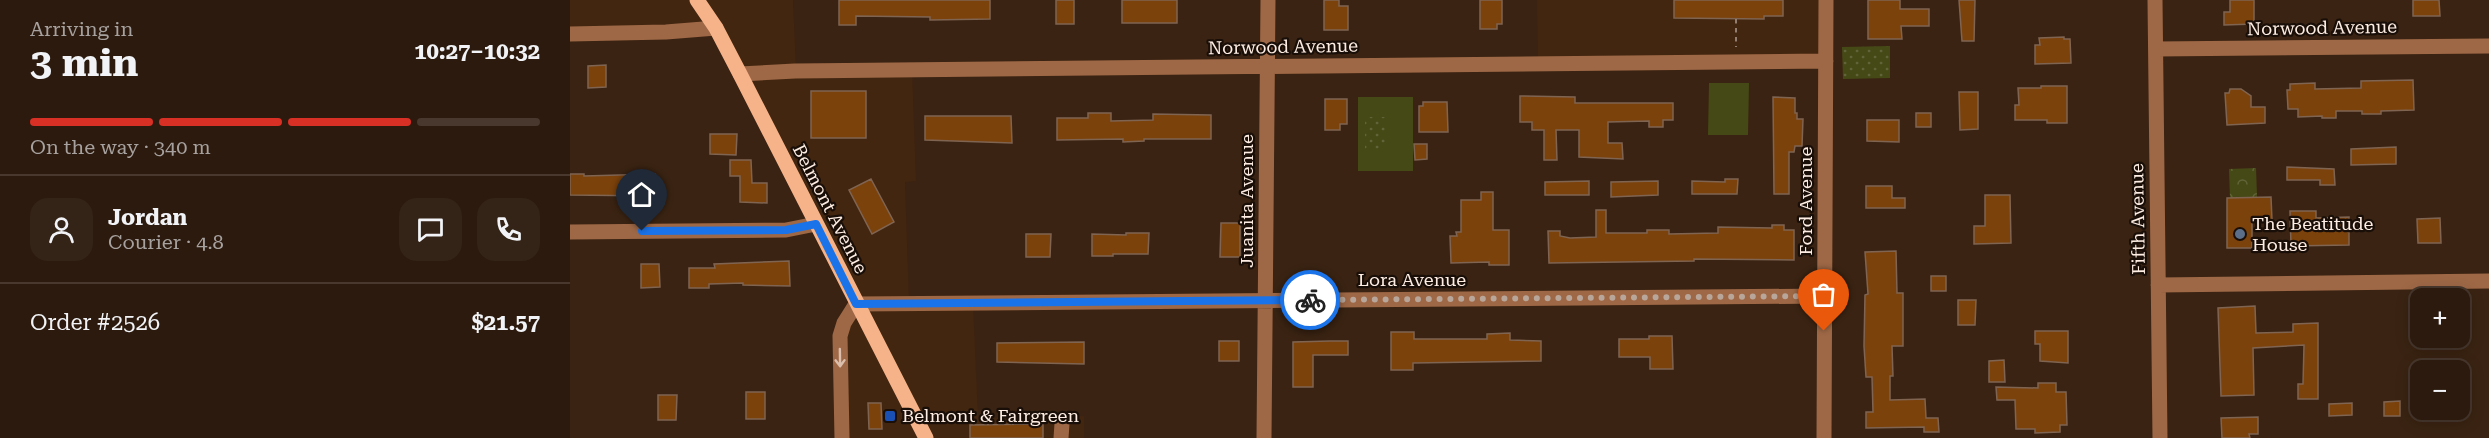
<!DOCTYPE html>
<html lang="en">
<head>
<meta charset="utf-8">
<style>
  body { margin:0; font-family:"Roboto Serif",serif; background:#342317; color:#f1f3f6; height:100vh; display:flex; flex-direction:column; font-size:22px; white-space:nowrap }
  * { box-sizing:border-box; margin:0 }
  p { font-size:20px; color:#a6a19e }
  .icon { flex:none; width:33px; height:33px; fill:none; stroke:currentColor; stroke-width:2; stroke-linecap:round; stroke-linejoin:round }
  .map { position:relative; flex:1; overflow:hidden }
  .drawer { display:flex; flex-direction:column; background:#2c1a0e; width:570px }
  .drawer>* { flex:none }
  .fabs { position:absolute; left:1840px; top:288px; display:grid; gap:12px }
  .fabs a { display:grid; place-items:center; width:60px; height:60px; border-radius:12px; background:#2c1a0e; box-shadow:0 3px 15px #0003,0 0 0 2px #48382e; font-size:30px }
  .pin { position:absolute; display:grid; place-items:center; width:51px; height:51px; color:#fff; margin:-62px -26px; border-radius:50% 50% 50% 0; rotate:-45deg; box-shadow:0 0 6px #0007 }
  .pin .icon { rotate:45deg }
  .courier { position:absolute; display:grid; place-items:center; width:60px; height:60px; margin:-30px; border:4px solid #1a73e8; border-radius:50%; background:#fff; color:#222; box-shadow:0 2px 8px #0007 }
  .head em { font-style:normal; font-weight:700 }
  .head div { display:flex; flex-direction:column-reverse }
  .head { display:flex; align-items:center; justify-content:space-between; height:102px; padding:0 30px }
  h1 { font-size:39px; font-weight:700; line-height:45px }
  .bar { display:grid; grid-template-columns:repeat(4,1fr); gap:9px 6px; align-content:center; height:72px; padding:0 30px }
  .bar i { height:8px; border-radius:4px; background:#48382e }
  .bar .current { background:#d93025 }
  .bar p { grid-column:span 4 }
  .line { display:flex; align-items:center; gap:15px; padding:0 30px; border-top:2px solid #48382e }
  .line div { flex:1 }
  .round { display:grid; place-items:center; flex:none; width:63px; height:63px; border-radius:18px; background:#342317 }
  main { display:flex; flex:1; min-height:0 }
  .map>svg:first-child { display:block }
</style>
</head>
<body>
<main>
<section class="drawer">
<div class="head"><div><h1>3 min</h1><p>Arriving in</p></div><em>10:27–10:32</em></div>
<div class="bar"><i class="current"></i><i class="current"></i><i class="current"></i><i></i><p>On the way · 340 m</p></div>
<div class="line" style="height:108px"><a class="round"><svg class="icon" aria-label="person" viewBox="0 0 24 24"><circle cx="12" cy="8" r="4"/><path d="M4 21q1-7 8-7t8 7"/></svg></a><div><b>Jordan</b><p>Courier · 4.8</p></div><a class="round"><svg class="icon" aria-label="chat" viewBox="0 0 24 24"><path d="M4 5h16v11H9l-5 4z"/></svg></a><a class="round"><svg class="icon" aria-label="phone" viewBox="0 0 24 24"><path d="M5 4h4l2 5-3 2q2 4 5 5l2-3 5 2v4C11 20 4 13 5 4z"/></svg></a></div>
<div class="line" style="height:78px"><div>Order #2526</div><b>$21.57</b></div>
</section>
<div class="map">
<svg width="1919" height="438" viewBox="0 0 1919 438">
  <defs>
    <pattern id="park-crowns" width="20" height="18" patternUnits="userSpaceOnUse" patternTransform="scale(1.5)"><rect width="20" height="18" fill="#454916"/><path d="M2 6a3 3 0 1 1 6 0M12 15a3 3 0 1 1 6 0" fill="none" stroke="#616438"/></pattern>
    <pattern id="garden-dots" width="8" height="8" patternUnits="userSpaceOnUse" patternTransform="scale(1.5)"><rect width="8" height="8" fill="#454916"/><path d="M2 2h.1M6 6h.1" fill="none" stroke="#616438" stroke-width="1.8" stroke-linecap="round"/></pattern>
  </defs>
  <rect width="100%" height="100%" fill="#3a2312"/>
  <path fill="#432610" d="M0,0H223L226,71L342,70L346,181L335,182L339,303H403L408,418L514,416V438H272L270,336L286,304L146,28L0,34Z
    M967,0H1256V61L968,64Z"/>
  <path fill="#454916" d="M1139,83H1179L1178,135H1138Z
    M788,97H843V171H788Z"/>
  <path fill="url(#park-crowns)" d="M1686,168L1687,197L1660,198L1659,169Z"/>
  <path fill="url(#garden-dots)" d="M1320,46V78L1273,79L1272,47Z
    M795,117H816V150H795Z"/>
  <path fill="#7c420b" stroke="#7f6452" stroke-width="1.5" d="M269,0H420V19L360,20V17L286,16V25H269Z
    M486,0H504V24H486Z
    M552,0H607V23H552Z
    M754,0H769V6H778V30H754Z
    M910,0H932V24H927V29H910Z
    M1104,0H1213V16H1194V19L1104,18Z
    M1298,0H1330V9H1359V26H1331L1332,39H1298Z
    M1389,0H1405L1404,41H1392Z
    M1660,0H1684V24L1654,25V12H1660Z
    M1843,0H1869L1870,16H1843Z
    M1494,37V39H1500L1501,63L1465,64V45H1470L1469,38Z
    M36,65V87L18,88V66Z
    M1843,80L1844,110L1811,111V114H1792V111H1766V118H1752V116L1728,117V109H1718L1717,90H1720V84L1745,83V89L1791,88V81Z
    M1471,86H1497V123H1477V120H1445V105H1449L1448,88H1471Z
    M1660,89H1671L1681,96V107H1695V123L1657,125L1655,93H1659Z
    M241,91H296V138H241Z
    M1389,92H1408V129L1390,130Z
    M950,96L1005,97V103H1103V120H1093V127H1079V121L1038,122V143H1052L1053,159L1009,157V130H986L987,160H974V130H962V122H950Z
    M1203,97L1225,98V113H1227V119H1233L1232,146H1225L1224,152H1219V194H1204Z
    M755,99H777V124H770V130H755Z
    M853,102H877L878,132H849V106H853Z
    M518,113H541V121L583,120V114L641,115V139H574V141L553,142V139L487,140V118H518Z
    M1346,113H1361V127H1346Z
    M355,116H441L442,143L355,140Z
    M1297,120H1329V142L1297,141Z
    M140,134H167L166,155L140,154Z
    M844,144H857V159L845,160Z
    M1826,147V164L1781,165V149Z
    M160,160H181L182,183H197V203L170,202V176H160Z
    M1717,167L1764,169L1765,185H1750V180H1717Z
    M0,174H14V176L85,174V196L0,195Z
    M301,179L324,222L302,234L279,190Z
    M1155,179H1168L1167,194H1122V181L1155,182Z
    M1019,181V195H975V182Z
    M1088,181V195L1041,197V182Z
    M1296,186H1322V198H1335V208H1296Z
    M911,192H923V230H939V265H919V262L881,263L880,236H887L886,232H891V200H911Z
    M1415,195H1440L1441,243L1404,244V226H1415Z
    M1701,197L1702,220H1682V248H1657V198Z
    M1026,210H1036V233H1077V230H1099V234L1148,233V227L1202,228V225H1214V230H1224V260L1124,259V261L979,263L978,231H990V236L1000,238L1026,237Z
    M1720,211H1746V218L1779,217V245L1721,246Z
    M1870,218L1871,243H1848L1847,219Z
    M651,223H670V257H650Z
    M556,233H579L578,254H543V256H522V234L556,235Z
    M456,234H481L480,257H456Z
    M1326,251L1327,293H1333V346H1322L1323,376H1320V400L1355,399L1356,418H1368L1369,432H1354V427L1296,428V412H1303L1302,377H1296L1294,346L1295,295L1298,294L1295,252Z
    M219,261L220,286L173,285V283L139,284V288H119V268H145L144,264Z
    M71,264H89L90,287L71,288Z
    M1361,276H1376V291H1361Z
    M1388,300H1406L1405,325H1388Z
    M1685,306L1686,333L1723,332V324L1748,323V399H1728V384H1733L1734,345L1683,348L1684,395L1651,396L1648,308Z
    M1465,331H1498V363L1470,361V344H1465Z
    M821,332H844V339H917V334L940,333V340L971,341V361L843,363V370H821Z
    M1079,336H1102L1103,369H1080V357H1049V339H1079Z
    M649,341H669V361H649Z
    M760,341H778V355H743V387H723V342Z
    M514,342V364L427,362V343Z
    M1434,360L1435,382H1419V361Z
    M1468,383H1486V392H1496L1497,425H1490V432L1465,433V429H1446L1445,400H1427L1426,387L1468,388Z
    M176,392H195V419H176Z
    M88,395H107L106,420H88Z
    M1830,401V416H1814V402Z
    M298,403H311L312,429H299Z
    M1782,403V415L1759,416V404Z
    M1688,417V434H1679L1680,438H1652L1651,418Z
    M473,424V438H400V425Z"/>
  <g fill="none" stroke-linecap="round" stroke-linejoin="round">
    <path stroke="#937f71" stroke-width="2" stroke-dasharray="4.5 4.5" stroke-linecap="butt" d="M1166,19V47"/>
    <path stroke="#9e6846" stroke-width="15" d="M1585,0L1590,438
      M0,34L96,32L146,28
      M1586,49L1919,46
      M170,74L225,71L1256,61
      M0,232L216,230L246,224
      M1588,285L1919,281
      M272,438L270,336L274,323L286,304L1255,296
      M491,438L492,424
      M694,438L698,0
      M1254,438L1256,0"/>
    <path stroke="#f6b38a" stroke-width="15" d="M127,0L146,28L170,74L356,438"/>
  </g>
  <defs><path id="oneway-shaft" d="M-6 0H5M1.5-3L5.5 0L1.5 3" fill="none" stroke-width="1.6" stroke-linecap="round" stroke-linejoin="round" transform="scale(1.5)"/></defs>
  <use stroke="#dcbeac" href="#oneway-shaft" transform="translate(270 358) rotate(89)"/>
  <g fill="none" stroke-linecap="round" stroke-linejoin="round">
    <path stroke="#b9a69a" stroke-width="6" stroke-dasharray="0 10.8" d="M740,300L1255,296L1254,331"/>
    <path stroke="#1a73e8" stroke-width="8" d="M72,231L216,230L246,224L286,304L740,300"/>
  </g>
  <circle fill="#5c6f8a" stroke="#190f08" stroke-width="2" cx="1670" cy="234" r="6"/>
  <rect fill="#1a4fb4" stroke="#190f08" stroke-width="2" x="314" y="410" width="12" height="12" rx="3"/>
  <g text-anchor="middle" stroke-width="4.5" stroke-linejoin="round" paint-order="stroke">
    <g font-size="18" fill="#fdede3" stroke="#190f08">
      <text transform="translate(1752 28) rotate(-1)" y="6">Norwood Avenue</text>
      <text transform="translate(713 47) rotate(-1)" y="6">Norwood Avenue</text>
      <text transform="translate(677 201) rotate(-90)" y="6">Juanita Avenue</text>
      <text transform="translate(1236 201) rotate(-90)" y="6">Ford Avenue</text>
      <text transform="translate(260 209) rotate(63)" y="6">Belmont Avenue</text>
      <text transform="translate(1568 219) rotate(-91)" y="6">Fifth Avenue</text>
      <text x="842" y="286">Lora Avenue</text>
    </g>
    <g font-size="18" fill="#fdede3" stroke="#190f08" text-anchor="start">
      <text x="1682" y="230">The Beatitude<tspan x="1682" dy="21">House</tspan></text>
      <text x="332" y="422">Belmont &amp; Fairgreen</text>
    </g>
  </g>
</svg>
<div class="fabs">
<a>+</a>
<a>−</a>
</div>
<div class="pin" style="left:1254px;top:331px;background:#ea580c"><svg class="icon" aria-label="bag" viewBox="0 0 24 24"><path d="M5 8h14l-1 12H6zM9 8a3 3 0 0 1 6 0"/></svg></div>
<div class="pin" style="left:72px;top:231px;background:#1f2937"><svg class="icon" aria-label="home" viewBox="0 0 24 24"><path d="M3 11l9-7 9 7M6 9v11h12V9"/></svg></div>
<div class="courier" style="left:740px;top:300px"><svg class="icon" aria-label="bike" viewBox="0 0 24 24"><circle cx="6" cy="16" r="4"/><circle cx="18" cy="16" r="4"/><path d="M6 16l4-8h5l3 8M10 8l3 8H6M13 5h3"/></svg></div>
</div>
</main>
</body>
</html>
